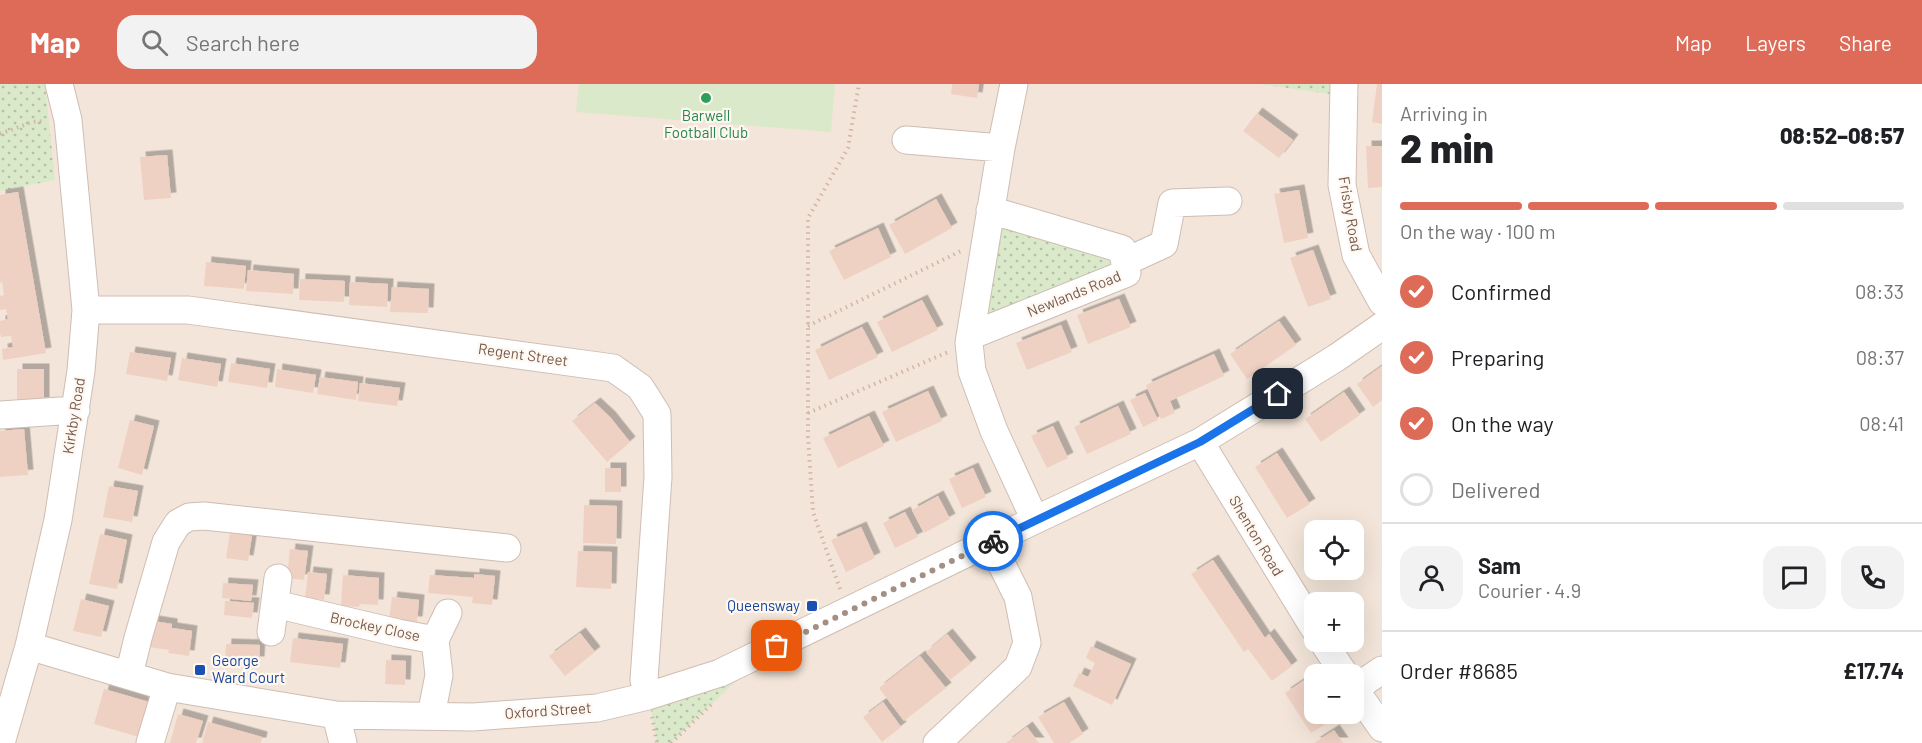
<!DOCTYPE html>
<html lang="en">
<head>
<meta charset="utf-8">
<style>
  body { margin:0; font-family:Barlow,sans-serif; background:#f2f2f2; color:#202124; height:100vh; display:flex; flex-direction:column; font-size:22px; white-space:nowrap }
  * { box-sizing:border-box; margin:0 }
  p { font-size:20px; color:#757577 }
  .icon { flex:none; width:33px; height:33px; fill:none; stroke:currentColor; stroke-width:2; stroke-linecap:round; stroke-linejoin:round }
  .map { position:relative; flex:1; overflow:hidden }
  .drawer { display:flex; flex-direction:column; background:#fff; width:540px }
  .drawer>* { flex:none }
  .fabs { position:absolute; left:1304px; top:436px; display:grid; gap:12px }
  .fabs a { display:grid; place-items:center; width:60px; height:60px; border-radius:12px; background:#fff; box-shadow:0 6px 24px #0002; font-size:30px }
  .pin { position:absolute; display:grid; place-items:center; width:51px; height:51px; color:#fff; margin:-26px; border-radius:12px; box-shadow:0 3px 9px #0006 }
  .courier { position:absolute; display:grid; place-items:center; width:60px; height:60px; margin:-30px; border:4px solid #1a73e8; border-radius:50%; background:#fff; color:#222; box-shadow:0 2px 8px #0007 }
  .headline em { font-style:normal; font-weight:800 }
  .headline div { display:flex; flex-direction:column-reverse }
  .headline { display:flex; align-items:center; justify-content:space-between; height:102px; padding:0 18px }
  h1 { font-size:39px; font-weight:800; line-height:45px }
  .bar { display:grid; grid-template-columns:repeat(4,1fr); gap:9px 6px; align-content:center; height:72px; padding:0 18px }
  .bar i { height:8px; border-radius:4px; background:#e0e0e0 }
  .bar .active { background:#dd6b58 }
  .bar p { grid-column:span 4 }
  .line { display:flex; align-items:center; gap:15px; padding:0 18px; border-top:2px solid #e0e0e0 }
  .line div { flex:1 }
  .round { display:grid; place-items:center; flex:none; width:63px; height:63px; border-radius:18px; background:#f2f2f2 }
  ol { padding:0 18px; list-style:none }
  li { display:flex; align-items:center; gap:18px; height:66px }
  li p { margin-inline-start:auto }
  li .icon { padding:6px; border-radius:50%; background:#dd6b58; color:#fff; stroke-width:4 }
  li:last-child { color:#757577 }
  li i { width:33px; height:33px; border:3px solid #e0e0e0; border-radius:50% }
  header { display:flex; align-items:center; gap:36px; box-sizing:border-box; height:84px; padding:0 30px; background:#dd6b58; color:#fff }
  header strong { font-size:28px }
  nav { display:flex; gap:33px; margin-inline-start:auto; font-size:21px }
  .search { width:420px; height:54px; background:#f2f2f2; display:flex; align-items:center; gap:15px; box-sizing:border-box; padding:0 21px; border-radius:18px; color:#757577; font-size:22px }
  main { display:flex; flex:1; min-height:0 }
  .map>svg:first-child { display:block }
</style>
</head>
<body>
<header>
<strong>Map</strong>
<div class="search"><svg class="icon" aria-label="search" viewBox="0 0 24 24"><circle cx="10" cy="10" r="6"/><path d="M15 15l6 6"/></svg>Search here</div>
<nav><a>Map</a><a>Layers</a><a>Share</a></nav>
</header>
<main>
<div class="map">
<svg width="1382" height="659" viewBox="0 0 1382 659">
  <defs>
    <pattern id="green-dots" width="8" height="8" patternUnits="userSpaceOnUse" patternTransform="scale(1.5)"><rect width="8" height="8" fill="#d9e9c9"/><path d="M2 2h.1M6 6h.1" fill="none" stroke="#b5c0a6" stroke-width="1.8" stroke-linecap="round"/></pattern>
    <filter id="shadow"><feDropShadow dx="5.5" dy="-5.5" stdDeviation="0" flood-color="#0004"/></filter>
  </defs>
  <rect width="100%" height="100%" fill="#fbf3ea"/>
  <path fill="#f3e5d9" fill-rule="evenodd" d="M0,0H1382V659H0ZM1314,447H1353V486H1314ZM1314,519H1353V558H1314ZM1314,591H1353V630H1314Z"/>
  <path fill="url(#green-dots)" d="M0,0H45L55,96L0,107Z
    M1259,0H1344V12Z
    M990,126L1122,165L1127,189L969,259Z
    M738,595L671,659H657L651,625Z"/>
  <path fill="#d9e9c9" d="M579,0H835L831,48L576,28Z"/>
  <path fill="#efd1c4" filter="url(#shadow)" d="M952,0H979L977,14L951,10Z
    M1377,0H1382V40L1372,38Z
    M1257,29L1293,56L1279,74L1243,47Z
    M1366,62H1382V103L1368,104Z
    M167,71L171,114L144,116L140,73Z
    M1299,106L1308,154L1284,159L1274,110Z
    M18,108L46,269L3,276L2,265L13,263L11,252L1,253L0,249V237L8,235L6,225L0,226V212L4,211L2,198L0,199V111Z
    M936,115L952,144L905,170L889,141Z
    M878,144L891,173L844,196L829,167Z
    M1313,166L1331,215L1308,223L1290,174Z
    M206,178L246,182L244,205L204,202Z
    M248,186L294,190L293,210L246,207Z
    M300,195L345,197L344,218L299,216Z
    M350,198L388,200L387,223L349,221Z
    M392,203L429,205L428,229L390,228Z
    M1119,215L1131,243L1088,260L1077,231Z
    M922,216L938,246L892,268L877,238Z
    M1279,237L1296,261L1247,295L1230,270Z
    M1061,241L1072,268L1027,286L1016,259Z
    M862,243L878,273L829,296L815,266Z
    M130,268L171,274L167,297L126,290Z
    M1214,270L1224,292L1170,317L1175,329L1161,335L1146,301Z
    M182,274L221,280L217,303L178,296Z
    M231,279L270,285L267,304L228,298Z
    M1382,282V316L1373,323L1357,300Z
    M17,285H44V319H17Z
    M277,285L316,291L313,309L275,303Z
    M320,293L358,298L356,316L317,310Z
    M360,299L400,304L397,322L358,317Z
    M928,307L942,337L896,358L882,328Z
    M1344,308L1360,331L1321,358L1305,335Z
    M1145,309L1158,336L1143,343L1130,316Z
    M595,319L610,333L630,358L607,378L572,337Z
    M1118,322L1131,350L1087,370L1074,343Z
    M869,332L884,362L838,384L823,354Z
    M130,336L154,342L142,391L118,384Z
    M1053,342L1068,374L1047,384L1031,352Z
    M24,345L28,391L0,393V347Z
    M1277,369L1310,420L1287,434L1255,383Z
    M605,384H621V408H605Z
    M973,384L986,413L962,424L949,395Z
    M109,402L138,407L132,438L103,433Z
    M938,412L950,435L924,449L912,426Z
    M584,421L617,422L616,460L583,459Z
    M905,428L918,453L895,464L883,439Z
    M861,443L875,474L846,488L831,456Z
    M230,448L252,452L248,477L226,474Z
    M100,450L127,456L117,505L89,500Z
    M290,465L308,467L304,496L287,494Z
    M578,467L612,468L611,505L576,503Z
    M1213,476L1265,554L1269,550L1292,582L1272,597L1248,565L1244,568L1191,490Z
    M308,488L327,490L324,516L305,514Z
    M474,490L495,492L492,521L472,519L473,513L428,509L430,491L474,494Z
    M343,491L379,494L378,521L360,520L359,523L341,522Z
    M223,499L253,501L251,517L222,514Z
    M392,513L419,516L417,538L389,536Z
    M81,515L109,522L101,553L73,547Z
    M225,517L254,519L252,534L224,531Z
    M153,537L172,540V544L192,547L189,572L168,569L169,566L149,563Z
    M580,549L595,568L565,592L549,572Z
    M947,550L971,579L950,596L926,568Z
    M293,554L343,560L340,584L290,578Z
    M226,560L260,561L259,578L225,576Z
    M1091,562L1131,580L1112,621L1073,602L1079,589L1088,593L1095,579L1086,574Z
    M920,572L946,604L904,637L879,604Z
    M386,576L406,577L405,601L385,600Z
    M1306,595L1314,608V630H1329L1332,636L1311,649L1285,609Z
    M104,605L149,618L139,653L94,640Z
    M883,618L901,643L882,658L863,633Z
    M1064,618L1083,650L1069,659H1054L1038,633Z
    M178,630L203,637L196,659H170Z
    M208,638L262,653L261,659H202Z
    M1027,643L1039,659H1006Z
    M1334,646L1343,659H1314Z"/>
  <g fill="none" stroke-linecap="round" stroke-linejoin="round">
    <defs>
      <path id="minor" d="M1014,0L1001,64L969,259L972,287L994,347L1035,436
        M1344,0L1342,101L1356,171L1382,218
        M906,56L1001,64
        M1125,178L1164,160L1172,119L1228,117
        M86,226H188L613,284L640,303L657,330L658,393L644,596L648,612
        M970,252L1127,189L1122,165L990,126
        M0,331L76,326
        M1200,358L1314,544
        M275,520L398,549L435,556L439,591L431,632
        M271,548L278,494
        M435,556L448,529
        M1323,558L1345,591
        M29,562L167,603L336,631L473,633L597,624L648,612L720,589L1035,436L1200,358L1336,274L1382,242
        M129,591L138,554L166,458L178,439L189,433L204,432L507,464
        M1353,603L1382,644
        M1354,605L1382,586
        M336,631L343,659
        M1,659L29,562L58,436L81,287L86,226L68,36L59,0
        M150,659L167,603
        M937,659L1018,583L1027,559L1018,513L991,459"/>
    </defs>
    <use href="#minor" stroke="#cfbdb3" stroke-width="29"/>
    <path stroke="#d5b4a6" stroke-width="4" stroke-dasharray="1.5 4.5" stroke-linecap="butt" d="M0,50L32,38L45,37
      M808,242L961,167
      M808,329L948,268
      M840,505L813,428L808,353V134L848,64L859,0
      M652,633L657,659
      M671,659L714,618"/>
    <use href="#minor" stroke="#fff" stroke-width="27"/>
  </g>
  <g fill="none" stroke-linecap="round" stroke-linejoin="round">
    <path stroke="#a48f85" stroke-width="6" stroke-dasharray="0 10.8" d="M777,562L993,457"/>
    <path stroke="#1a73e8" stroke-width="8" d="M993,457L1200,358L1278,310"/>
  </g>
  <circle fill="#2e9e5b" stroke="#fef8f1" stroke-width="2" cx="706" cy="14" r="6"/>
  <g fill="#1a4fb4" stroke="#fef8f1" stroke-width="2">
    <rect x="806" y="516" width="12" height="12" rx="3"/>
    <rect x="194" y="580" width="12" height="12" rx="3"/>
  </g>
  <g text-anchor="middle" stroke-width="4.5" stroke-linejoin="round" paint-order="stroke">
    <g font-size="15" fill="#27864d" stroke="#fef8f1">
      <text x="706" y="37">Barwell<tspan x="706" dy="17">Football Club</tspan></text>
    </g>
    <g font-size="15" fill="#75594f" stroke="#fef8f1">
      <text transform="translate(1350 130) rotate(80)" y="5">Frisby Road</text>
      <text transform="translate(1074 210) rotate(-22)" y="5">Newlands Road</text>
      <text transform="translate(523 271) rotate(8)" y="5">Regent Street</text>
      <text transform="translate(74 332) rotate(-81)" y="5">Kirkby Road</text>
      <text transform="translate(1256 452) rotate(59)" y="5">Shenton Road</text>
      <text transform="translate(375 543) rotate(12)" y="5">Brockey Close</text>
      <text transform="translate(548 627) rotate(-4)" y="5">Oxford Street</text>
    </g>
    <g font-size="15" fill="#164399" stroke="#fef8f1" text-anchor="end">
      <text x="800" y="527">Queensway</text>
      <text x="212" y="582" text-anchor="start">George<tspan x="212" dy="17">Ward Court</tspan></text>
    </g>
  </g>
</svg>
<div class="fabs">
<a><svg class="icon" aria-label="locate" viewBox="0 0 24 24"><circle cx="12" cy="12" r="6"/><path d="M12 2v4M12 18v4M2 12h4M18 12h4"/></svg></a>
<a>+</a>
<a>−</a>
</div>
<div class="pin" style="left:777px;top:562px;background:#ea580c"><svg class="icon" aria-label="bag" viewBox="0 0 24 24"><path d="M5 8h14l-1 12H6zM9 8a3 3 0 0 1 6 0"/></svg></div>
<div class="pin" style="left:1278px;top:310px;background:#1f2937"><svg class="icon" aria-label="home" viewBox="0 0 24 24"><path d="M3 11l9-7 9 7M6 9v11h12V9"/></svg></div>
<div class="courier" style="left:993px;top:457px"><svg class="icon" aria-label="bike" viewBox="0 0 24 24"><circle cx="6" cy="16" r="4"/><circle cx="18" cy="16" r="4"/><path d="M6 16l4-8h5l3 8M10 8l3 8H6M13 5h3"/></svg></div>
</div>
<section class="drawer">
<div class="headline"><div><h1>2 min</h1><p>Arriving in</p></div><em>08:52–08:57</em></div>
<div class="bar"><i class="active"></i><i class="active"></i><i class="active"></i><i></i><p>On the way · 100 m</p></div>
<ol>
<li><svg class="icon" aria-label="check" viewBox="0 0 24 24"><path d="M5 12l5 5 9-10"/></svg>Confirmed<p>08:33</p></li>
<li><svg class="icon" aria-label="check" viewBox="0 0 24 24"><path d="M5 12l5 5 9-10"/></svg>Preparing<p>08:37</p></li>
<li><svg class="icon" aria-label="check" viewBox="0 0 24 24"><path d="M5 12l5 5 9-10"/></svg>On the way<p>08:41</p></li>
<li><i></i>Delivered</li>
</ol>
<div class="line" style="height:108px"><a class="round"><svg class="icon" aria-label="person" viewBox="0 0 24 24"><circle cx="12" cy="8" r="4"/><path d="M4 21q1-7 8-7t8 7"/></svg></a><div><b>Sam</b><p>Courier · 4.9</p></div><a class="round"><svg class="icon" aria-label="chat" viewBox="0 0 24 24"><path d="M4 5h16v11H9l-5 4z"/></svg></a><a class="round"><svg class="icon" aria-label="phone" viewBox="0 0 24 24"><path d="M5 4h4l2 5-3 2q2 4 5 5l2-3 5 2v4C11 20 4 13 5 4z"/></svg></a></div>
<div class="line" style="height:78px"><div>Order #8685</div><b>£17.74</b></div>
</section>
</main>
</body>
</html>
